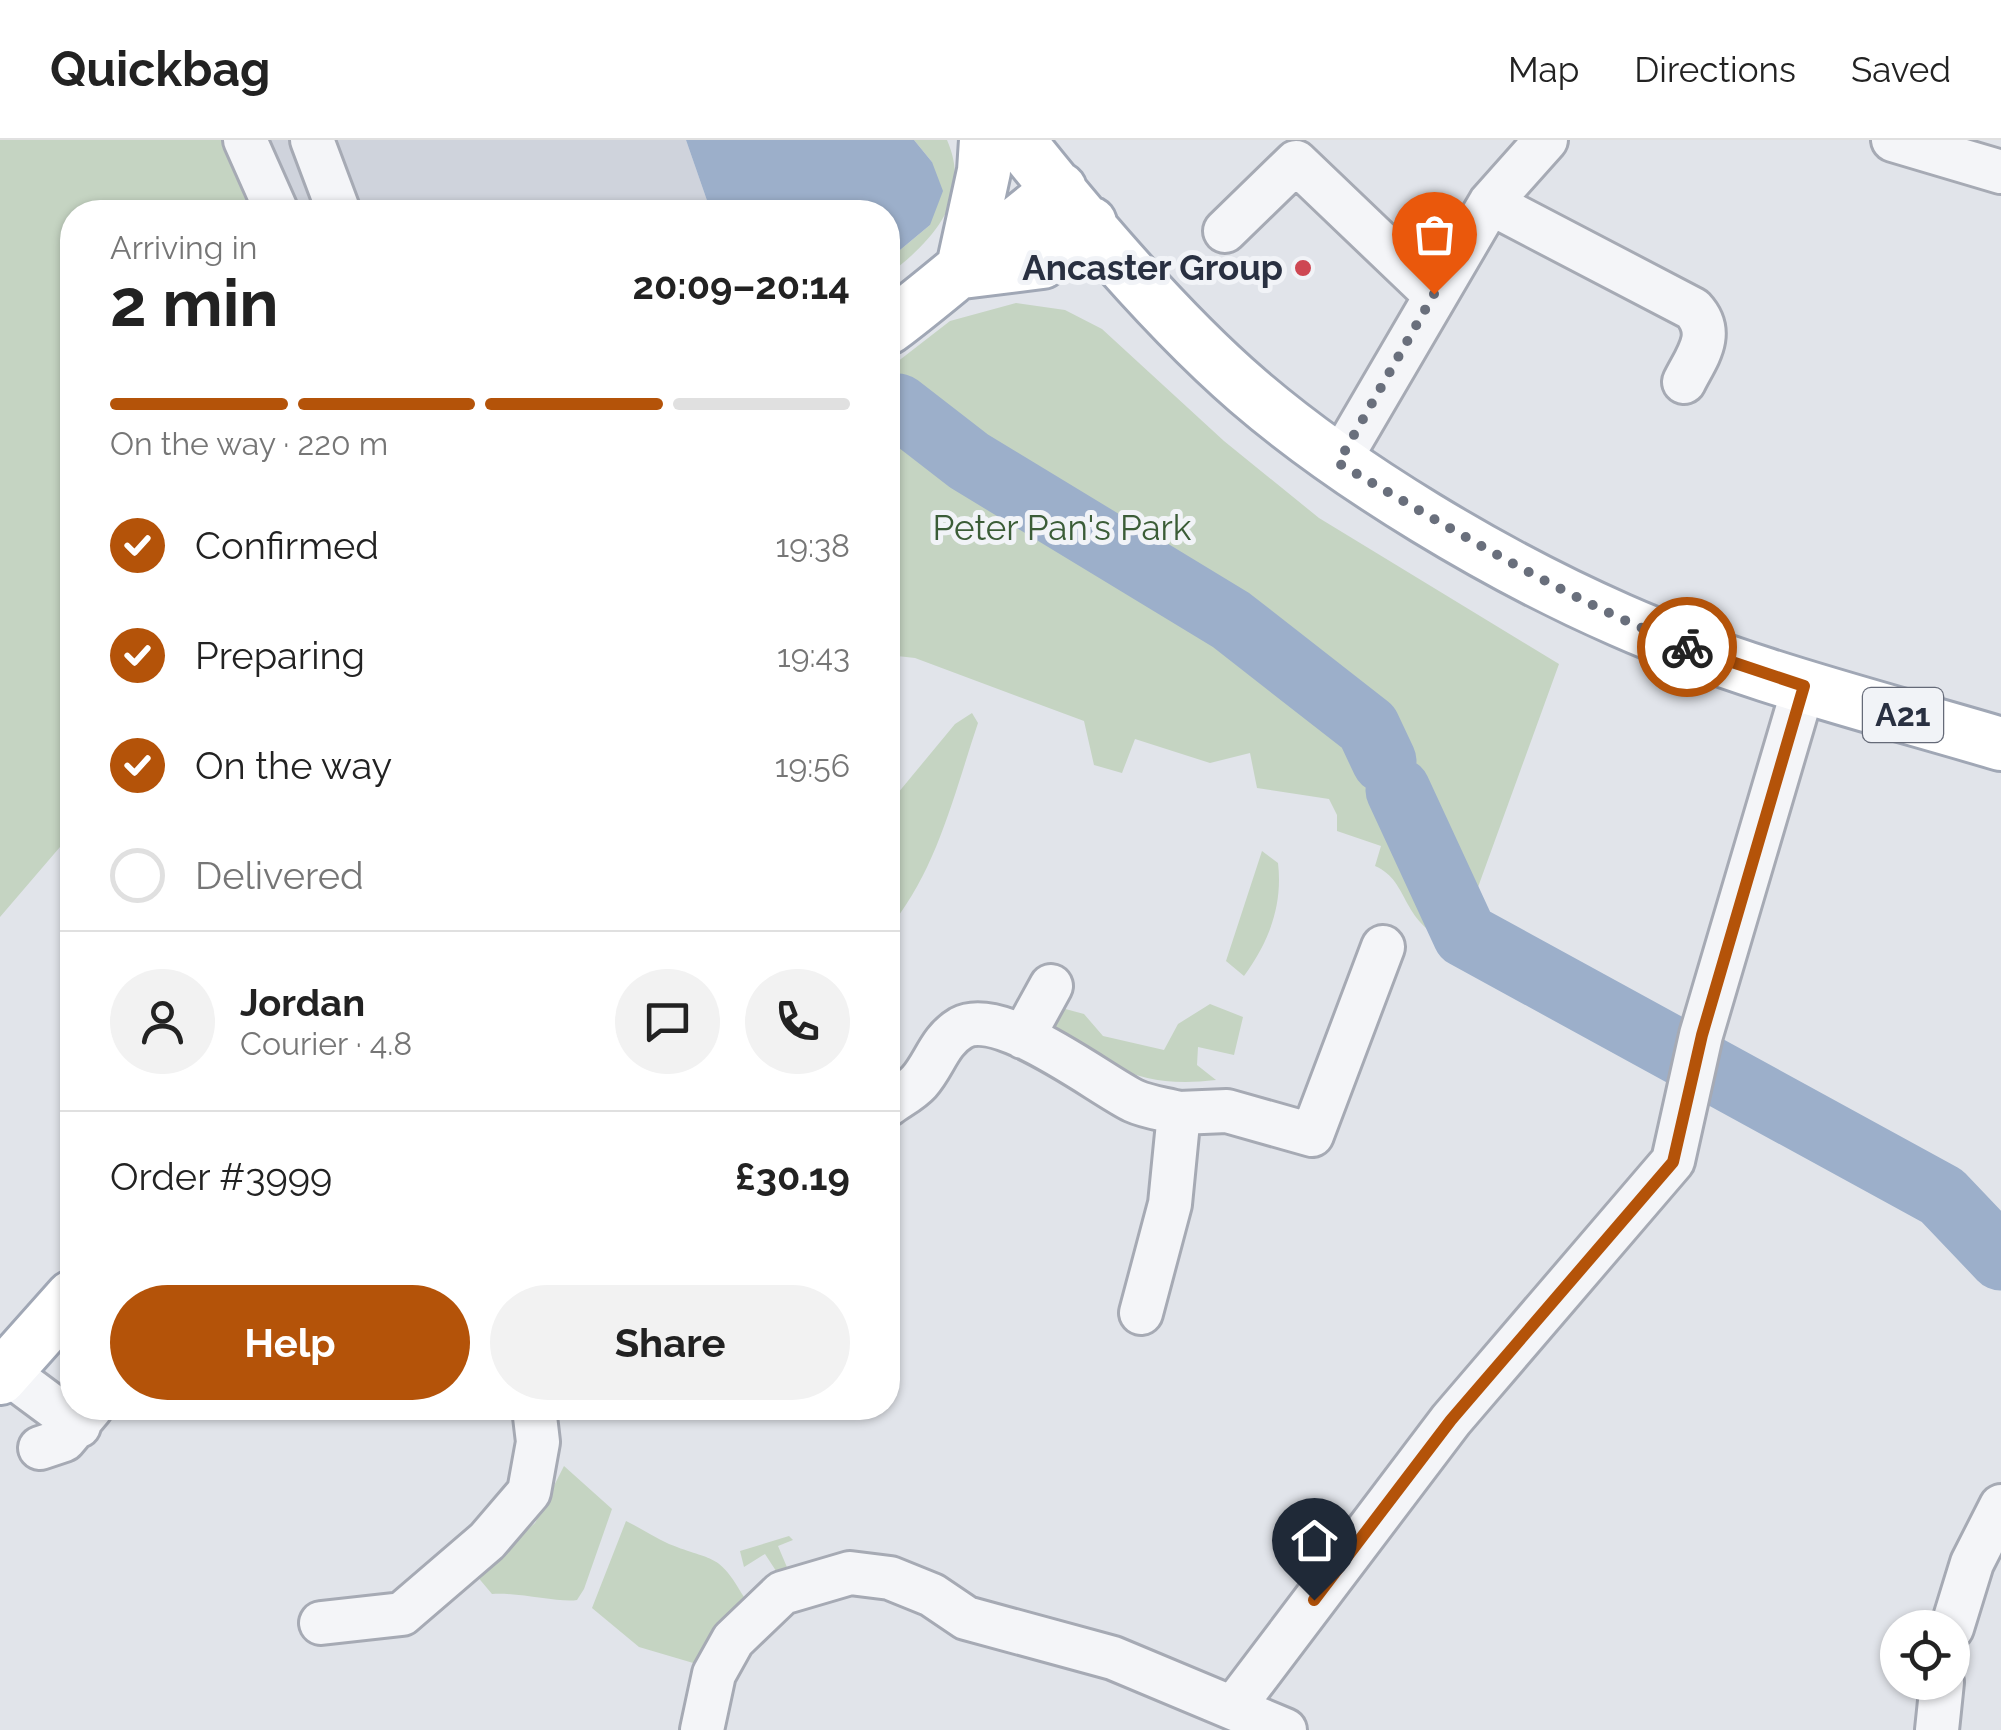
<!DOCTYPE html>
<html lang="en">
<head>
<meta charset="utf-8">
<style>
  body { margin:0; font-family:Raleway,sans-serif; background:#f2f2f2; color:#222; height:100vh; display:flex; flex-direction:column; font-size:38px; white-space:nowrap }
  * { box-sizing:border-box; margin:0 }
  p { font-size:32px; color:#767676 }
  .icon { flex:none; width:55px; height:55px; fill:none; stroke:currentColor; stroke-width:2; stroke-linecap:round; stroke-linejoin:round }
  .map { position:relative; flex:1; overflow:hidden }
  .sheet { position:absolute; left:60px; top:60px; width:840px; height:1220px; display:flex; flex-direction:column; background:#fff; border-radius:40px; box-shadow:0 2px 8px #0004 }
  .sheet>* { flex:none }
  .fabs { position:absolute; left:1880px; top:1470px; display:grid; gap:20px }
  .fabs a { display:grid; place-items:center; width:90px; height:90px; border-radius:50%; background:#fff; box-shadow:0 2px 8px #0004; font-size:50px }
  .pin { position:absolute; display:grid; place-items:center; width:85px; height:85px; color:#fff; margin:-102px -42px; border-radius:50% 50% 50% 0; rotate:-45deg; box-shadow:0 0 10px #0007 }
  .pin .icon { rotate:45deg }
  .courier { position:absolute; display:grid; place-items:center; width:100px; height:100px; margin:-50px; border:8px solid #b45309; border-radius:50%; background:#fff; color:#222; box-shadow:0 2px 12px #0007 }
  .summary em { font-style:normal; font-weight:700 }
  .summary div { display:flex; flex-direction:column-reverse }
  .summary { display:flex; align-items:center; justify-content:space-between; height:170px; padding:0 50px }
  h1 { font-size:65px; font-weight:700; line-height:75px }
  .bar { display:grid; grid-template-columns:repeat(4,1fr); gap:15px 10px; align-content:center; height:120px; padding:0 50px }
  .bar i { height:12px; border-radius:8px; background:#e0e0e0 }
  .bar .selected { background:#b45309 }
  .bar p { grid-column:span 4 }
  .line { display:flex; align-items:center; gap:25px; padding:0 50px; border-top:2px solid #e0e0e0 }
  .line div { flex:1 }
  .round { display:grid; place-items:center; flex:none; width:105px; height:105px; border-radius:52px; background:#f2f2f2 }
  ol { padding:0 50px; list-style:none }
  li { display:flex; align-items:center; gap:30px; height:110px }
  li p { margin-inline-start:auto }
  li .icon { padding:10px; border-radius:50%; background:#b45309; color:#fff; stroke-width:4 }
  li:last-child { color:#767676 }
  li i { width:55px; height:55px; border:5px solid #e0e0e0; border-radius:50% }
  .action { display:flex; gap:20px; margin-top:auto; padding:20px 50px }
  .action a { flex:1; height:115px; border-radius:60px; background:#b45309; color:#fff; font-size:40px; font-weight:700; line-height:115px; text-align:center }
  .action a+a { background:#f2f2f2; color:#222 }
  header { display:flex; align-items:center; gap:60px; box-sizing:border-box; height:140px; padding:0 50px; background:#fff; border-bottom:2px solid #e0e0e0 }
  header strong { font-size:48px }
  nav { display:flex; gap:55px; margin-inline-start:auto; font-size:35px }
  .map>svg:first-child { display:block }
</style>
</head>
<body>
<header>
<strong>Quickbag</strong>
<nav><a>Map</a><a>Directions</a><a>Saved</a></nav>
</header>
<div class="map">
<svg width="2001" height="1590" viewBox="0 0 2001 1590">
  <rect width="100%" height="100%" fill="#e1e4ea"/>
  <path fill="#cfd3dc" d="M260,0H686L711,72H290Z"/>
  <path fill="#c5d4c2" d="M0,0H228L258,72H72V693L0,777Z
    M914,0H947C973,60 931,102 888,135V120L930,85L932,22Z
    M1016,163L1065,170L1102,189L1224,301L1319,378L1559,524L1457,805C1398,785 1412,742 1375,726L1381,706L1337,691V675L1329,659L1257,648L1250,613L1210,623L1135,599L1122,633L1094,625L1084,581L915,518L888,515V229L950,181Z
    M972,573L978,583C955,651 938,726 893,783H888V665L955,584Z
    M1262,711L1278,723C1283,765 1269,802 1244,836L1226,821Z
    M1210,864L1243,877L1234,915L1198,907L1197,925L1216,940C1139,949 1108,926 1048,885L1058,867L1084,874L1103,896L1164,910L1178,884Z
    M564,1326L612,1369L584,1449L577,1460C560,1463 518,1452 492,1454L476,1435L535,1383Z
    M626,1381C641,1388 655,1398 669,1404C714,1422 718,1412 744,1457L721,1486L700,1525L639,1507L592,1468Z
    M789,1396L793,1400L778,1406L789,1432L780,1437L765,1414L744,1427L740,1411Z"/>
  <path fill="#9cafca" d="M686,0H914L932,22L943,51L930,85L888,120V72H711Z"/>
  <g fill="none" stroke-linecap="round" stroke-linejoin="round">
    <path stroke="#9cafca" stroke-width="65" d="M898,266L969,321L1231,480L1368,587L1384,621
      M1398,650L1465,795L1942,1056L2001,1118"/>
    <defs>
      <path id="minor" d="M245,0L277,72
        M312,0L339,72
        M1893,0L2001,32
        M1490,63L1693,169C1716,194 1697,216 1684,242
        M1225,91L1296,22L1434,154
        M1338,323L1490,63L1546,0
        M1023,897L1051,846
        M888,965C897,958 911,951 919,942C935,924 939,901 961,888C1001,866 1099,944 1134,961C1147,967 1164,969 1179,973L1170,1064L1141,1173
        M1179,973L1227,971L1312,995L1383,807
        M5,1231L79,1286
        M40,1308L64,1300L91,1268
        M321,1483L402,1474L487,1401L529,1352L538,1302L534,1268
        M1952,1488L1972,1423L2001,1366
        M1233,1568L1451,1280L1673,1021L1701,895L1804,546
        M702,1590L714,1534L733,1500L782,1453L850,1433L890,1438L932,1455L966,1478L1113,1518L1285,1590
        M1937,1590L1942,1542"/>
      <path id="major" d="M1018,0C1084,83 1168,182 1248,251C1349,338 1497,426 1620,480C1742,534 1873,566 2001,604
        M962,132L1042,122L1090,83
        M962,132L984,31L986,0
        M888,188C947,144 1001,94 1060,49
        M0,1238L72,1157"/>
    </defs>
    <use href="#minor" stroke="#a6aab4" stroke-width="48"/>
    <use href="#major" stroke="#a0a7b5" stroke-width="58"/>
    <use href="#minor" stroke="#f4f5f8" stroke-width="42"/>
    <use href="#major" stroke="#fff" stroke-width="52"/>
  </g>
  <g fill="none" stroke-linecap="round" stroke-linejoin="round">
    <path stroke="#696f7c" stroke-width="10" stroke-dasharray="0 18" d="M1434,154L1338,323C1452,389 1564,458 1687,507"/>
    <path stroke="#b45309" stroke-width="12" d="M1314,1460L1451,1280L1673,1022L1702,895L1804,546L1687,507"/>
  </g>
  <circle fill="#ce4752" stroke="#f1f3f7" stroke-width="4" cx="1303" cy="128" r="10"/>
  <g text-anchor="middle" stroke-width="10" stroke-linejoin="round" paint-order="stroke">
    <rect fill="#f1f3f7" stroke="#656a78" stroke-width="2.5" x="1863" y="548" width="80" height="54" rx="8"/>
    <g font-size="32" font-weight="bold" fill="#293041">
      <text x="1903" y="586">A21</text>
    </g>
    <g font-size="35" font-weight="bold" fill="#293041" stroke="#f1f3f7" text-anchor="end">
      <text x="1283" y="140">Ancaster Group</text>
    </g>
    <g font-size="35" fill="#3b5d37" stroke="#f1f3f7">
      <text x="1062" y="400">Peter Pan's Park</text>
    </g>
  </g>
</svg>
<div class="fabs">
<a><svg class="icon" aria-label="locate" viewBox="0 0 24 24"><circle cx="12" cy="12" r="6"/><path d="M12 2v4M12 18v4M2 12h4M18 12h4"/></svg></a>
</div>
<div class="pin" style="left:1434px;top:154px;background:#ea580c"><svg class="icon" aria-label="bag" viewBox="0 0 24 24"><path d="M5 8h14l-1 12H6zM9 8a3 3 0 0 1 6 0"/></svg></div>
<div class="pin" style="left:1314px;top:1460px;background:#1f2937"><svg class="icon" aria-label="home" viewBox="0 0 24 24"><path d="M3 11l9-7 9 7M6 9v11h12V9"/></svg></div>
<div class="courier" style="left:1687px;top:507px"><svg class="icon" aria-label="bike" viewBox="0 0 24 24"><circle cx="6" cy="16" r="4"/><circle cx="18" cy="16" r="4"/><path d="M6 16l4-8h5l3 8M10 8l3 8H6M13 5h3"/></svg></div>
<section class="sheet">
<div class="summary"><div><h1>2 min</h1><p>Arriving in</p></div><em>20:09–20:14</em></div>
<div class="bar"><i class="selected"></i><i class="selected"></i><i class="selected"></i><i></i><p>On the way · 220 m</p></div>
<ol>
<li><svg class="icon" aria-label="check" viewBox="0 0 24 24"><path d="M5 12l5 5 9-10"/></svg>Confirmed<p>19:38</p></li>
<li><svg class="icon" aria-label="check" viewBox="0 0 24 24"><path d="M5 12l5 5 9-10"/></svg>Preparing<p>19:43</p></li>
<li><svg class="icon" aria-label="check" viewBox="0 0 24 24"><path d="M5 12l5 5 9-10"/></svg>On the way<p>19:56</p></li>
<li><i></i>Delivered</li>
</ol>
<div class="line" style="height:180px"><a class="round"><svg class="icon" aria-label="person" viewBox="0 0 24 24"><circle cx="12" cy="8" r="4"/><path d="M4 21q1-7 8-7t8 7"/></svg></a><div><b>Jordan</b><p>Courier · 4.8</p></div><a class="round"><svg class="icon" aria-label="chat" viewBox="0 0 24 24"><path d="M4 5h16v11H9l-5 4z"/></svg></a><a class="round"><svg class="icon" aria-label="phone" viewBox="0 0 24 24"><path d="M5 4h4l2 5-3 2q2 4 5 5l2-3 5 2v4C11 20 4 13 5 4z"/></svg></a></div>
<div class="line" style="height:130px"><div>Order #3999</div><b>£30.19</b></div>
<div class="action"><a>Help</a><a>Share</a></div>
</section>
</div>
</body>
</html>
